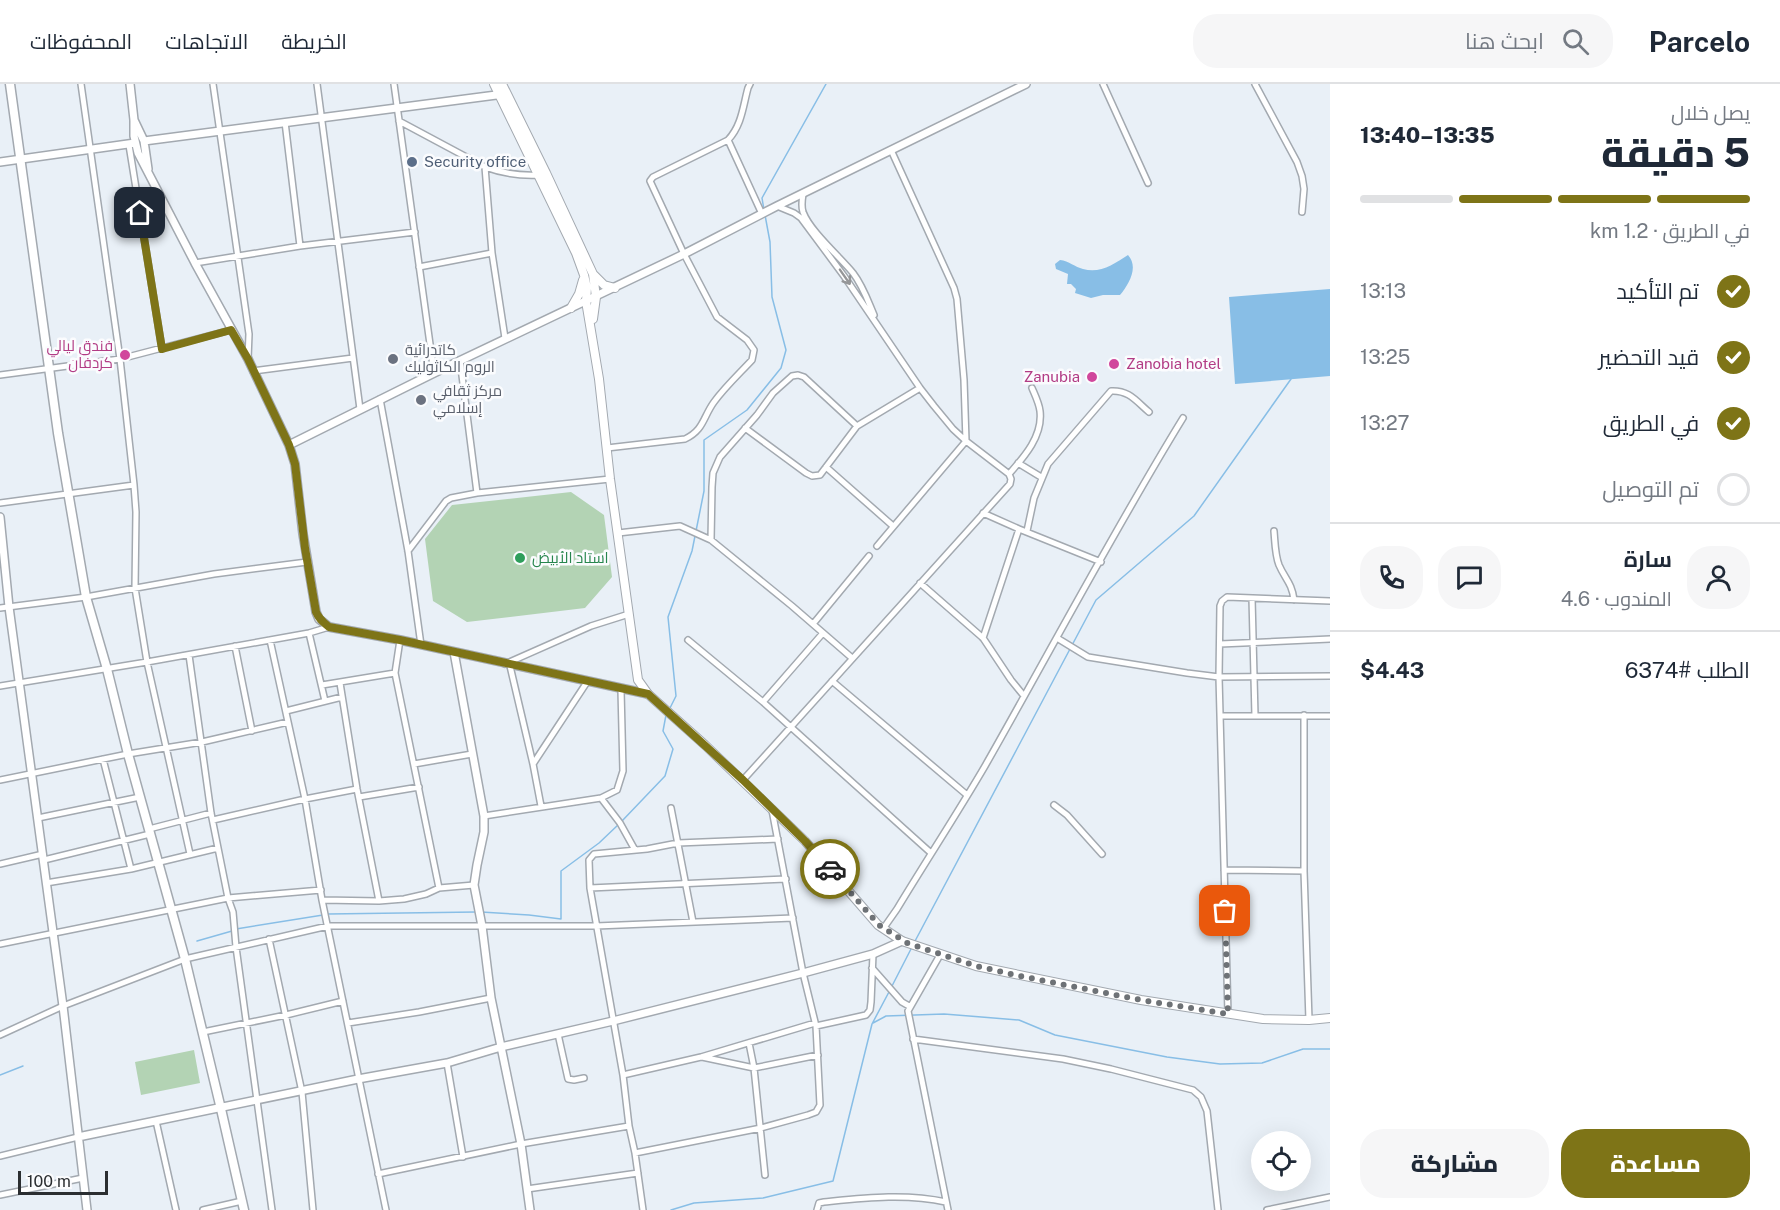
<!DOCTYPE html>
<html lang="ar">
<head>
<meta charset="utf-8">
<style>
  body { margin:0; font-family:"Public Sans",Cairo,sans-serif; background:#f6f6f7; color:#1f2937; direction:rtl; height:100vh; display:flex; flex-direction:column; font-size:22px; white-space:nowrap }
  * { box-sizing:border-box; margin:0 }
  p { font-size:20px; color:#747a83 }
  .icon { flex:none; width:33px; height:33px; fill:none; stroke:currentColor; stroke-width:2; stroke-linecap:round; stroke-linejoin:round }
  .map { position:relative; flex:1; overflow:hidden; direction:ltr }
  .drawer { display:flex; flex-direction:column; background:#fff; width:450px }
  .drawer>* { flex:none }
  .controls { position:absolute; left:1251px; top:1047px; display:grid; gap:12px }
  .controls a { display:grid; place-items:center; width:60px; height:60px; border-radius:50%; background:#fff; box-shadow:0 6px 24px #0002; font-size:30px }
  .scale { position:absolute; left:18px; bottom:15px; width:90px; box-sizing:border-box; padding-left:6px; border:3px solid #2b2e31; border-top:0; font-size:16px; line-height:21px; white-space:nowrap; color:#2b2e31; -webkit-text-stroke:4px #fbfcfe; paint-order:stroke }
  .pin { position:absolute; display:grid; place-items:center; width:51px; height:51px; color:#fff; margin:-26px; border-radius:12px; box-shadow:0 3px 9px #0006 }
  .courier { position:absolute; display:grid; place-items:center; width:60px; height:60px; margin:-30px; border:4px solid #7e7417; border-radius:50%; background:#fff; color:#222; box-shadow:0 2px 8px #0007 }
  .overview em { font-style:normal; font-weight:800 }
  .overview div { display:flex; flex-direction:column-reverse }
  .overview { display:flex; align-items:center; justify-content:space-between; height:102px; padding:0 30px }
  h1 { font-size:39px; font-weight:800; line-height:45px }
  .bar { display:grid; grid-template-columns:repeat(4,1fr); gap:9px 6px; align-content:center; height:72px; padding:0 30px }
  .bar i { height:8px; border-radius:4px; background:#e0e1e3 }
  .bar .active { background:#7e7417 }
  .bar p { grid-column:span 4 }
  .line { display:flex; align-items:center; gap:15px; padding:0 30px; border-top:2px solid #e0e1e3 }
  .line div { flex:1 }
  .round { display:grid; place-items:center; flex:none; width:63px; height:63px; border-radius:24px; background:#f6f6f7 }
  ol { padding:0 30px; list-style:none }
  li { display:flex; align-items:center; gap:18px; height:66px }
  li p { margin-inline-start:auto }
  li .icon { padding:6px; border-radius:50%; background:#7e7417; color:#fff; stroke-width:4 }
  li:last-child { color:#747a83 }
  li i { width:33px; height:33px; border:3px solid #e0e1e3; border-radius:50% }
  .cta { display:flex; gap:12px; margin-top:auto; padding:12px 30px }
  .cta a { flex:1; height:69px; border-radius:24px; background:#7e7417; color:#fff; font-size:24px; font-weight:800; line-height:69px; text-align:center }
  .cta a+a { background:#f6f6f7; color:#1f2937 }
  header { display:flex; align-items:center; gap:36px; box-sizing:border-box; height:84px; padding:0 30px; background:#fff; border-bottom:2px solid #e0e1e3 }
  header strong { font-size:28px }
  nav { display:flex; gap:33px; margin-inline-start:auto; font-size:21px }
  .search { width:420px; height:54px; background:#f6f6f7; display:flex; align-items:center; gap:15px; box-sizing:border-box; padding:0 21px; border-radius:24px; color:#747a83; font-size:22px }
  main { display:flex; flex:1; min-height:0 }
  .map>svg:first-child { display:block }
</style>
</head>
<body>
<header>
<strong>Parcelo</strong>
<div class="search"><svg class="icon" aria-label="search" viewBox="0 0 24 24"><circle cx="10" cy="10" r="6"/><path d="M15 15l6 6"/></svg>ابحث هنا</div>
<nav><a>الخريطة</a><a>الاتجاهات</a><a>المحفوظات</a></nav>
</header>
<main>
<section class="drawer">
<div class="overview"><div><h1>5 دقيقة</h1><p>يصل خلال</p></div><em>13:35–13:40</em></div>
<div class="bar"><i class="active"></i><i class="active"></i><i class="active"></i><i></i><p>في الطريق · 1.2 km</p></div>
<ol>
<li><svg class="icon" aria-label="check" viewBox="0 0 24 24"><path d="M5 12l5 5 9-10"/></svg>تم التأكيد<p>13:13</p></li>
<li><svg class="icon" aria-label="check" viewBox="0 0 24 24"><path d="M5 12l5 5 9-10"/></svg>قيد التحضير<p>13:25</p></li>
<li><svg class="icon" aria-label="check" viewBox="0 0 24 24"><path d="M5 12l5 5 9-10"/></svg>في الطريق<p>13:27</p></li>
<li><i></i>تم التوصيل</li>
</ol>
<div class="line" style="height:108px"><a class="round"><svg class="icon" aria-label="person" viewBox="0 0 24 24"><circle cx="12" cy="8" r="4"/><path d="M4 21q1-7 8-7t8 7"/></svg></a><div><b>سارة</b><p>المندوب · 4.6</p></div><a class="round"><svg class="icon" aria-label="chat" viewBox="0 0 24 24"><path d="M4 5h16v11H9l-5 4z"/></svg></a><a class="round"><svg class="icon" aria-label="phone" viewBox="0 0 24 24"><path d="M5 4h4l2 5-3 2q2 4 5 5l2-3 5 2v4C11 20 4 13 5 4z"/></svg></a></div>
<div class="line" style="height:78px"><div>الطلب #6374</div><b>$4.43</b></div>
<div class="cta"><a>مساعدة</a><a>مشاركة</a></div>
</section>
<div class="map">
<svg width="1330" height="1126" viewBox="0 0 1330 1126">
  <rect width="100%" height="100%" fill="#e9f0f7"/>
  <path fill="#b3d3b4" d="M571,408L604,431L612,493L585,524L467,538L433,517L425,455L452,421Z
    M194,966L200,999L141,1011L135,978Z"/>
  <path fill="#88bee6" d="M1128,171C1139,183 1129,200 1120,211H1103L1091,214L1075,209L1076,205L1071,200H1067L1068,190L1056,185L1055,180L1060,176C1069,177 1075,183 1083,185C1100,190 1114,180 1128,171Z
    M1330,205V292L1235,300L1229,213Z"/>
  <g fill="none" stroke-linecap="round" stroke-linejoin="round">
    <path stroke="#88bee6" stroke-width="1.5" d="M764,126L762,114L826,0
      M696,447L704,407V356L747,326L781,284L786,266L772,213L770,158L765,131
      M670,624L676,612L668,533L692,467L695,452
      M622,737L665,692L673,665L663,647L666,631
      M481,828L529,831L561,835V787L599,759L619,740
      M328,830L476,828
      M236,845L323,831
      M197,857L232,847
      M914,859L1096,516L1194,432L1291,295
      M892,902L912,863
      M873,939L886,932L944,930L1019,936L1055,951L1167,973L1220,980L1262,979L1303,965H1330
      M0,991L23,982
      M671,1126L694,1119L763,1114L833,1097L872,940L890,906"/>
    <defs>
      <path id="minor" d="M81,0L120,275L134,401L136,428L135,504L147,578L190,770
        M213,0L249,250L248,275
        M317,0L360,325
        M394,0L434,289
        M1103,0L1148,99
        M1255,0L1297,78L1302,92L1304,105L1302,128
        M399,37L485,83C504,90 519,92 539,91
        M285,38L300,162
        M728,56L762,130
        M129,61L162,265
        M485,83L492,169
        M803,110C802,116 801,122 803,128C810,147 840,173 853,189C863,202 868,217 874,231
        M195,179L300,162L415,148
        M419,183L492,169L505,254
        M460,276L477,409L610,395
        M253,287L353,274
        M0,291L120,275L231,246
        M380,315L408,467L421,561
        M745,344L806,389L812,392L820,391L857,342L920,304
        M607,364L685,355C704,346 703,333 714,318C725,303 739,290 752,276L754,266L747,256L717,233L684,170L650,97L653,93L728,56C742,41 743,22 748,4L750,0
        M1018,379L1041,393
        M826,383L893,442
        M1009,390C1024,373 1043,352 1040,327C1039,319 1035,311 1032,304
        M0,419L134,401
        M983,429L1019,445L1101,478
        M1027,447L1034,414L1048,380L1111,307C1129,306 1136,317 1149,328
        M1274,447C1275,458 1275,471 1279,481C1285,495 1292,499 1294,516
        M618,449L680,442L711,456L792,522L852,574
        M711,456L712,403L713,389L720,373L757,331L773,309L792,292L798,291L804,293L857,342
        M877,462L966,357L964,296L957,215L954,204L891,66
        M408,467L446,417L451,414L477,409
        M920,499L983,554L1011,596L1024,612
        M1252,514L1255,632
        M0,524L86,513L214,490L307,478
        M813,540L869,472
        M309,549L325,617
        M983,554L1019,445
        M1057,554L1088,573L1187,589L1219,593L1330,592
        M270,556L305,715L322,816L386,1126
        M400,556L395,589L439,804
        M688,556L763,618L931,769
        M1220,560L1330,555
        M235,562L252,647
        M189,571L211,729L228,814L233,828L236,863L272,1126
        M505,580L591,542L629,530
        M510,582L533,680L587,598
        M832,597L967,711
        M340,599L357,705L379,817
        M322,601L395,589
        M0,602L147,578L309,549L329,543
        M763,618L823,549
        M286,627L342,613
        M1220,632H1330
        M103,675L131,785
        M414,680L472,670
        M533,680L541,722
        M0,696L128,670L202,658L288,638
        M743,696L1010,400L1011,395L1009,390L966,357L953,345L934,322L920,304L844,192L801,134L794,129L777,122
        M359,713L419,703
        M601,714L620,739L635,766
        M1054,721L1067,731L1102,770
        M671,724L693,838
        M484,732L601,714L617,706L623,687L621,606
        M38,734L140,713
        M213,736L305,715L357,705
        M149,745L211,729
        M44,776L150,750
        M0,780L43,770
        M1224,786L1304,787L1309,936
        M1304,787V631
        M46,799L131,785L218,764
        M590,804L786,795
        M322,816L379,817L404,815L426,810L439,804L474,801
        M883,845L897,825C926,777 957,730 985,682C1051,566 1113,448 1183,334
        M269,855L302,1008L313,1126
        M0,860L228,814L321,806
        M940,871L908,927L948,1126
        M872,884L902,918L909,922
        M1228,930L1219,593L1220,522L1222,517L1227,513L1330,517
        M348,939L419,928L491,914
        M816,942L866,931L870,926L871,918L873,870
        M203,948L286,931L343,917
        M558,950L568,995L574,996L584,994
        M0,951L63,922L185,875L328,842H596L793,834
        M913,955L1063,975L1111,985L1193,1006L1201,1013L1207,1027L1218,1126
        M749,959L754,984L765,1091
        M702,973L754,984L818,971
        M447,979L463,1073
        M623,991L701,973L815,939
        M156,1037L176,1126
        M635,1069L761,1044L808,1031L816,1028L820,1021L816,942L803,889L772,726
        M0,1072L78,1053
        M378,1090L521,1060L629,1042
        M527,1105L638,1089
        M0,1111L83,1094
        M203,1126L242,1117
        M643,1126L635,1069L629,1042L623,991L590,804L589,776L594,770L647,765L678,759L778,755
        M817,1126L819,1119L824,1118C864,1114 905,1109 946,1118
        M1267,1126L1330,1113"/>
      <path id="tertiary" d="M130,0L134,36V52L138,69L195,179L248,275L289,361L295,380L303,450L316,528L319,535L329,543L400,556L648,610
        M134,36L144,57L148,85
        M144,57L504,10
        M0,78L135,59
        M289,361L434,289L684,170L777,122L1026,0
        M0,433L9,523L63,922L87,1126
        M454,568L484,732V748L477,781L474,801L482,842L491,914L521,1060L530,1126
        M78,1053L358,995L447,979L501,963L613,937L803,889L873,870L902,857"/>
      <path id="secondary" d="M494,0L576,169L584,191L587,204L586,217L599,295L610,395L638,596L648,610L705,661L805,757L878,841L902,857L976,882L1141,916L1263,935L1309,936L1330,934
        M502,0L546,89L593,190L596,213L593,235
        M594,191L604,201L615,204
        M571,224L579,210L583,196"/>
      <path id="primary" d="M10,0L58,349L86,513L107,585L128,670L185,875L221,1025L244,1126"/>
    </defs>
    <use href="#minor" stroke="#a3a9b0" stroke-width="8"/>
    <use href="#tertiary" stroke="#a3a9b0" stroke-width="10"/>
    <use href="#secondary" stroke="#a3a9b0" stroke-width="10"/>
    <use href="#primary" stroke="#a3a9b0" stroke-width="11"/>
    <use href="#minor" stroke="#fff" stroke-width="5"/>
    <use href="#tertiary" stroke="#fff" stroke-width="7"/>
    <use href="#secondary" stroke="#fff" stroke-width="8"/>
    <use href="#primary" stroke="#fff" stroke-width="8"/>
  </g>
  <defs><path id="oneway-shaft" d="M-6 0H5M1.5-3L5.5 0L1.5 3" fill="none" stroke-width="1.6" stroke-linecap="round" stroke-linejoin="round" transform="scale(1.5)"/></defs>
  <use stroke="#959698" href="#oneway-shaft" transform="translate(845 193) rotate(55)"/>
  <g fill="none" stroke-linecap="round" stroke-linejoin="round">
    <path stroke="#6e7276" stroke-width="6" stroke-dasharray="0 10.8" d="M830,785L879,841L907,859L976,882L1020,892L1141,916L1228,930L1225,827"/>
    <path stroke="#7e7417" stroke-width="8" d="M140,129L162,265L231,246L248,275L289,361L295,380L305,464L316,528C319,535 323,538 329,543L400,556L648,610L743,696L805,757L830,785"/>
  </g>
  <circle fill="#5c6f8a" stroke="#fbfcfe" stroke-width="2" cx="412" cy="78" r="6"/>
  <g fill="#d1479c" stroke="#fbfcfe" stroke-width="2">
    <circle cx="125" cy="271" r="6"/>
    <circle cx="1114" cy="280" r="6"/>
    <circle cx="1092" cy="293" r="6"/>
  </g>
  <g fill="#6b7280" stroke="#fbfcfe" stroke-width="2">
    <circle cx="393" cy="275" r="6"/>
    <circle cx="421" cy="316" r="6"/>
  </g>
  <circle fill="#2e9e5b" stroke="#fbfcfe" stroke-width="2" cx="520" cy="474" r="6"/>
  <g text-anchor="middle" stroke-width="5" stroke-linejoin="round" paint-order="stroke">
    <g font-size="15" fill="#4e5e75" stroke="#fbfcfe" text-anchor="start">
      <text x="424" y="83">Security office</text>
    </g>
    <g font-size="15" fill="#b23c85" stroke="#fbfcfe" text-anchor="end">
      <text x="113" y="267">فندق ليالي<tspan x="113" dy="17">كردفان</tspan></text>
      <text x="1126" y="285" text-anchor="start">Zanobia hotel</text>
      <text x="1080" y="298">Zanubia</text>
    </g>
    <g font-size="15" fill="#5b616d" stroke="#fbfcfe" text-anchor="start">
      <text x="405" y="271">كاتدرائية<tspan x="405" dy="17">الروم الكاثوليك</tspan></text>
      <text x="433" y="312">مركز ثقافي<tspan x="433" dy="17">إسلامي</tspan></text>
    </g>
    <g font-size="15" fill="#27864d" stroke="#fbfcfe" text-anchor="start">
      <text x="532" y="479">استاد الأبيض</text>
    </g>
  </g>
</svg>
<div class="controls">
<a><svg class="icon" aria-label="locate" viewBox="0 0 24 24"><circle cx="12" cy="12" r="6"/><path d="M12 2v4M12 18v4M2 12h4M18 12h4"/></svg></a>
</div>
<div class="scale">100 m</div>
<div class="pin" style="left:1225px;top:827px;background:#ea580c"><svg class="icon" aria-label="bag" viewBox="0 0 24 24"><path d="M5 8h14l-1 12H6zM9 8a3 3 0 0 1 6 0"/></svg></div>
<div class="pin" style="left:140px;top:129px;background:#1f2937"><svg class="icon" aria-label="home" viewBox="0 0 24 24"><path d="M3 11l9-7 9 7M6 9v11h12V9"/></svg></div>
<div class="courier" style="left:830px;top:785px"><svg class="icon" aria-label="car" viewBox="0 0 24 24"><path d="M5 17H2v-5l4-1 3-4h7l3 4 3 1v5h-3M9 17h6M6 11h13"/><circle cx="7" cy="17" r="2"/><circle cx="17" cy="17" r="2"/></svg></div>
</div>
</main>
</body>
</html>
